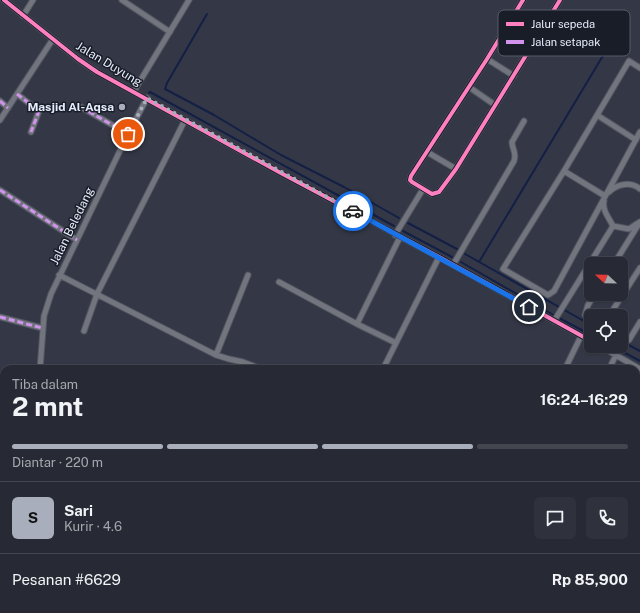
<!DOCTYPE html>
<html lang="id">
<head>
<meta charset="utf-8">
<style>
  body { margin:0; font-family:"Public Sans",sans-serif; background:#2f323c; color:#f1f3f6; height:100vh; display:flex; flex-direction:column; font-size:15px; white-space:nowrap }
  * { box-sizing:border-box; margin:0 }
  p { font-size:13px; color:#a4a7ac }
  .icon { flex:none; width:22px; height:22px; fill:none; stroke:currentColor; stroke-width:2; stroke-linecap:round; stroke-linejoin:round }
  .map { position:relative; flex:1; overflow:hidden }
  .sheet { position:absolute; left:0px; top:365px; width:640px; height:248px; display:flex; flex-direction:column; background:#272a34; border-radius:12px 12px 0 0; box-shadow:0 1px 3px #0004,0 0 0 1px #43464f }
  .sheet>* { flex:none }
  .needle { width:26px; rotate:292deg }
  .controls { position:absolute; left:584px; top:257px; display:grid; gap:8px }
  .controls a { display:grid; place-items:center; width:44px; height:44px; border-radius:6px; background:#272a34; box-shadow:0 1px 3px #0004,0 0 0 1px #43464f; font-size:20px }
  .pin { position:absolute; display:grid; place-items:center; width:34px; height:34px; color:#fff; margin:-17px; border:2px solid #fff; border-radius:50%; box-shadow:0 1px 4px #0007 }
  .courier { position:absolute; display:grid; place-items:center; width:40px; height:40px; margin:-20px; border:3px solid #1a73e8; border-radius:50%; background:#fff; color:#222; box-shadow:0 1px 5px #0007 }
  .summary em { font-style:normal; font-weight:700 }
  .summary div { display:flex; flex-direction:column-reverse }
  .summary { display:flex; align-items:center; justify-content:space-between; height:68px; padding:0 12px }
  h1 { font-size:26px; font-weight:700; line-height:30px }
  .bar { display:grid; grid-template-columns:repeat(4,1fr); gap:6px 4px; align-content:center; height:48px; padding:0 12px }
  .bar i { height:5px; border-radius:3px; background:#43464f }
  .bar .on { background:#a8aebc }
  .bar p { grid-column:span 4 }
  .line { display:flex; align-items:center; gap:10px; padding:0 12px; border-top:1px solid #43464f }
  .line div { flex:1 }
  .round { display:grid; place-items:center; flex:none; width:42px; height:42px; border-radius:6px; background:#2f323c }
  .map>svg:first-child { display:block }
</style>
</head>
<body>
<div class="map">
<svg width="640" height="613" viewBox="0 0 640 613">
  <rect width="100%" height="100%" fill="#343846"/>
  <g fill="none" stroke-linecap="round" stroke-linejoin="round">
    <path stroke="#131f45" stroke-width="2" d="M207,14L167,83L165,89L214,115L281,155L344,187L399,218
      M149,93L150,92L394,226
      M408,223L457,249
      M403,231L452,257
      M465,254L591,325
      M461,262L557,317L591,335
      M479,262L604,54
      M621,341L640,351
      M612,346L640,361
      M210,613L212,609"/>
    <defs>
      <path id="street" d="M4,0L78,59L97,72L279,172L439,257L591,341
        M122,0L170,32
        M523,0L487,59L411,176L410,180L412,182L432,194L439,192L456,169L560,0
        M23,16L33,0
        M487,59L514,76
        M469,87L495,105
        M134,91L189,0
        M17,94L39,111L31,132
        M0,101L8,108
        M81,107L128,134
        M597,115L636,140
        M0,120L53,39
        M427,152L456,169
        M564,171L629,61L640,68
        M0,190L77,240
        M609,192C617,184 631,181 640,189
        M605,196L564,171L503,269L548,295L554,291L640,132
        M613,226L629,229L638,223
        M395,235L423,189
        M614,264L640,222
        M453,265L514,161C517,153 512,149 512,142L524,121
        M59,275L216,355L229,359L243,362L259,368
        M279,282L357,324
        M609,316L640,268
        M0,317L42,328
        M591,319L585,315L588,305L595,294
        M554,321L613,226C609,218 602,210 604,201
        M84,331L97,294L185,120
        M621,336L629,340L640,322
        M396,343L357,324L400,237
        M600,346L640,369
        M216,355L248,275
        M40,369L44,316L51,294L128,134L147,98
        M383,369L439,257
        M565,369L581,336
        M609,369L616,355
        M0,409H4
        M636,473L640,466
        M636,507L639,511L636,517
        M0,557L4,558
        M0,606L4,596
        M267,609L286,613
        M64,613L65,609
        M206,613L208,609
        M374,613L375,609
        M486,613V609
        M536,613L538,609
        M590,613L592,609"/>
    </defs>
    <use href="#street" stroke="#525661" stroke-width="7"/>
    <use href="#street" stroke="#72757e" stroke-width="5"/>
    <path stroke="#d193ec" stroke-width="3" stroke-dasharray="6 3" stroke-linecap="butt" d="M17,94L39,111L31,132
      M0,101L8,108
      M81,107L128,134
      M0,190L77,240
      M0,317L42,328"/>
    <defs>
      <path id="cycleway" d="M4,0L78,59L97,72L279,172L439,257L591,341
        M523,0L487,59L411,176L410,180L412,182L432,194L439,192L456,169L560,0"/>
    </defs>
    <use href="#cycleway" stroke="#191d28" stroke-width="6"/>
    <use href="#cycleway" stroke="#ff80c0" stroke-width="4"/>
  </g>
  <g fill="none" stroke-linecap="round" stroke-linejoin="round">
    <path stroke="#a8aebc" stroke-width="4" stroke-dasharray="0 7.2" d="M128,134L147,98L353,211"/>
    <path stroke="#1a73e8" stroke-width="5" d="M353,211L529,307"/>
  </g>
  <circle fill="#a8aebc" stroke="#191d28" stroke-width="1.5" cx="122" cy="107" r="4"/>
  <g text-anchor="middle" stroke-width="3" stroke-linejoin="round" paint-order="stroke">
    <g font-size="12" fill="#e7edfc" stroke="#191d28">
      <text transform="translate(109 64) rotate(31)" y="4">Jalan Duyung</text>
      <text transform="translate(72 226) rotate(-64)" y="4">Jalan Beledang</text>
    </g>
    <g font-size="12" font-weight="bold" fill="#e7edfc" stroke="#191d28" text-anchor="end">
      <text x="114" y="111">Masjid Al-Aqsa</text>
    </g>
  </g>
  <rect x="498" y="10" width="132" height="46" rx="6" fill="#191d28" stroke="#575b68" stroke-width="1"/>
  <rect x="506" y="22" width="18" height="4" fill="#ff80c0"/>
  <rect x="506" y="40" width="18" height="4" fill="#d193ec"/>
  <g font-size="11" fill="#e7edfc">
    <text x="531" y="28">Jalur sepeda</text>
    <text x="531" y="46">Jalan setapak</text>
  </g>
</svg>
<div class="controls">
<a><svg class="needle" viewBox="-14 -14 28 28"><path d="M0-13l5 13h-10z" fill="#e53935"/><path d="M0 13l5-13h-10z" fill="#a4a7ac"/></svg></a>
<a><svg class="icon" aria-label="locate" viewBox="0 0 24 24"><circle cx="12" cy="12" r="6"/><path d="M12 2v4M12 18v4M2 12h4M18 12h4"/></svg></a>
</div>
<div class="pin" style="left:128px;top:134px;background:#ea580c"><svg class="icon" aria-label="bag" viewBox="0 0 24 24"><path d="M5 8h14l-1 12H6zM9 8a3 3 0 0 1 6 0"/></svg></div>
<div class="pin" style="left:529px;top:307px;background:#1f2937"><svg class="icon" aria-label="home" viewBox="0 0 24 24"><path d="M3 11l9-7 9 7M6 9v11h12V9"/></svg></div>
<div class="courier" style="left:353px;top:211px"><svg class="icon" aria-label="car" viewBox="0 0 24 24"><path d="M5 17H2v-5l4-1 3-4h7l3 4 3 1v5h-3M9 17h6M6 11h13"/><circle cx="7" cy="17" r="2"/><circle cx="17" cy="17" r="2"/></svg></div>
<section class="sheet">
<div class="summary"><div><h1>2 mnt</h1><p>Tiba dalam</p></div><em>16:24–16:29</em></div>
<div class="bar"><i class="on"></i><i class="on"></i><i class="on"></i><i></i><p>Diantar · 220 m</p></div>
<div class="line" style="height:72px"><b class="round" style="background:#a8aebc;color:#111">S</b><div><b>Sari</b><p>Kurir · 4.6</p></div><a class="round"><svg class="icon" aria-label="chat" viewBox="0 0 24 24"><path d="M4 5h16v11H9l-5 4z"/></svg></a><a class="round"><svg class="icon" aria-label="phone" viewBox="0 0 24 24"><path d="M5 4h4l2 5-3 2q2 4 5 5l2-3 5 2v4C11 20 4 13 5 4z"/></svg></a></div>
<div class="line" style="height:52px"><div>Pesanan #6629</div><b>Rp 85,900</b></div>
</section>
</div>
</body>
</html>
